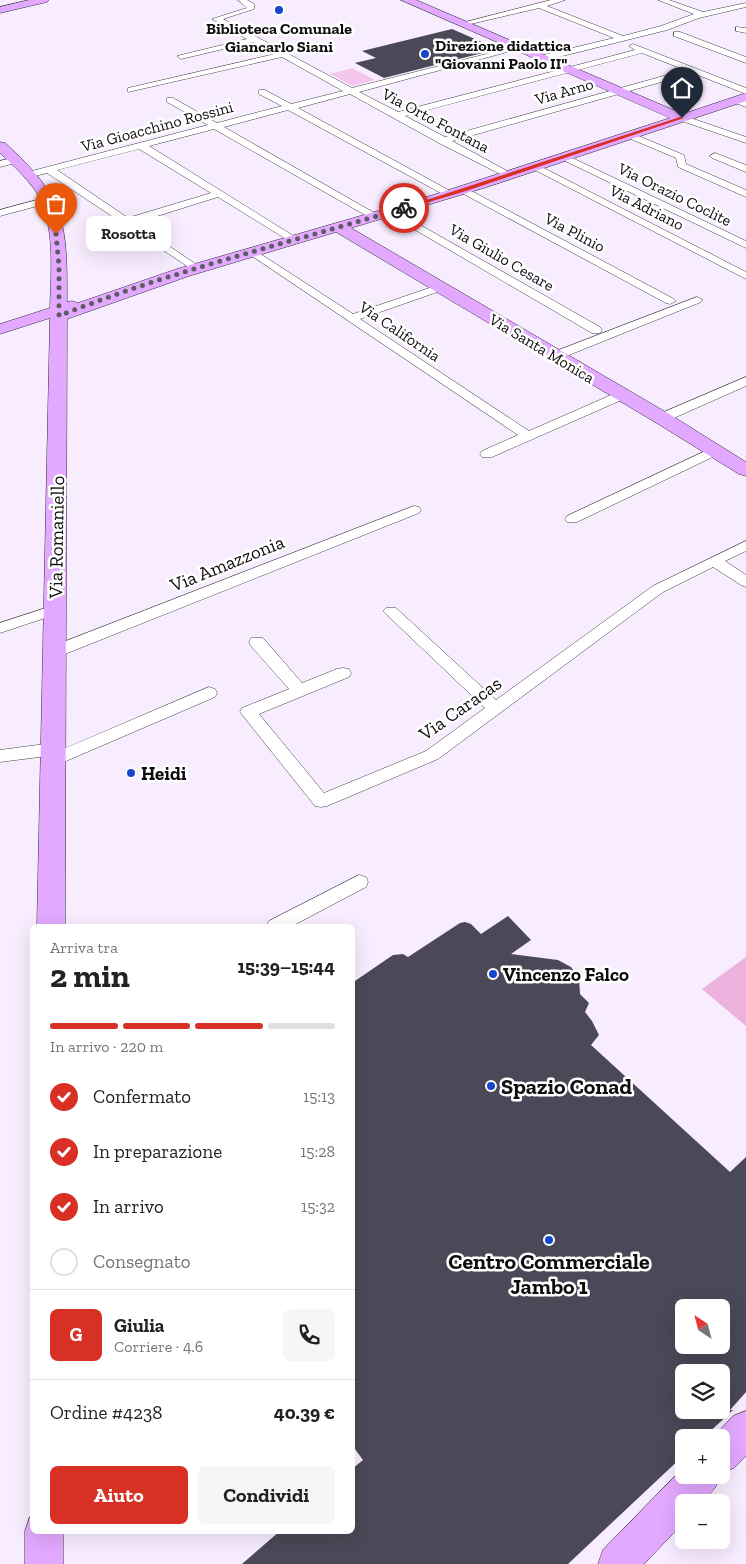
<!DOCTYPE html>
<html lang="it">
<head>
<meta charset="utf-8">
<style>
  body { margin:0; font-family:"Zilla Slab",serif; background:#f6f6f6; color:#222; height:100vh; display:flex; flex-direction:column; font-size:19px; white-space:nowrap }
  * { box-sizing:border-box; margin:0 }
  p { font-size:16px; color:#767676 }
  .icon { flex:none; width:28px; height:28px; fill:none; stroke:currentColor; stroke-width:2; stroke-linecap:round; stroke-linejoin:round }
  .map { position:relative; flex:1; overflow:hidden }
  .details { position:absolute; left:30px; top:924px; width:325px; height:610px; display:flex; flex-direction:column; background:#fff; border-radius:8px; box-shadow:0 5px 20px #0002 }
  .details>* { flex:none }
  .needle { width:32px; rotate:324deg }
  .fabs { position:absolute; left:675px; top:1299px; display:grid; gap:10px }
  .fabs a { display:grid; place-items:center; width:55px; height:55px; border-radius:8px; background:#fff; box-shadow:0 5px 20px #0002; font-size:25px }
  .pin { position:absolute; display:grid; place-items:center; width:42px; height:42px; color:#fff; margin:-51px -21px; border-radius:50% 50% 50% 0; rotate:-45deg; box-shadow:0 0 5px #0007 }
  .pin .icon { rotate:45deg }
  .courier { position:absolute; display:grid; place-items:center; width:50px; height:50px; margin:-25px; border:4px solid #d93025; border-radius:50%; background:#fff; color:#222; box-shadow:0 1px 6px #0007 }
  .bubble { position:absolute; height:35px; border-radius:8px; background:#fff; box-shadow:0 5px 20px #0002; font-size:16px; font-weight:700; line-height:35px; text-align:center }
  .headline em { font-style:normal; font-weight:700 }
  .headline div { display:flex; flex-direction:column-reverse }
  .headline { display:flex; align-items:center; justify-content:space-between; height:85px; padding:0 20px }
  h1 { font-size:32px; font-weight:700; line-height:38px }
  .bar { display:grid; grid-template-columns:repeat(4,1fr); gap:8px 5px; align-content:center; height:60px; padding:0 20px }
  .bar i { height:6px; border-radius:4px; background:#e0e0e0 }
  .bar .on { background:#d93025 }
  .bar p { grid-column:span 4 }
  .line { display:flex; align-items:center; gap:12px; padding:0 20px; border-top:1px solid #e0e0e0 }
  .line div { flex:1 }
  .round { display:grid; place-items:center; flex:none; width:52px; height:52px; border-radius:8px; background:#f6f6f6 }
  ol { padding:0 20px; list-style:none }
  li { display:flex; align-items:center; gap:15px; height:55px }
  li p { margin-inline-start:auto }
  li .icon { padding:5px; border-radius:50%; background:#d93025; color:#fff; stroke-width:4 }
  li:last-child { color:#767676 }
  li i { width:28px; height:28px; border:2px solid #e0e0e0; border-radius:50% }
  .primary-button { display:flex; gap:10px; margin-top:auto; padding:10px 20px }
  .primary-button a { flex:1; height:58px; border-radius:8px; background:#d93025; color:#fff; font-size:20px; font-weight:700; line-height:58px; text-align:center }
  .primary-button a+a { background:#f6f6f6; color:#222 }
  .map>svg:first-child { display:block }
</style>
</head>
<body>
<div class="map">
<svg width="746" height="1564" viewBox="0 0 746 1564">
  <rect width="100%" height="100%" fill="#f8edff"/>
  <path fill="#edb3de" d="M746,957V1026L702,989Z"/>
  <path fill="#f4c5ed" d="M352,68L375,80L353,86L330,74Z"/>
  <path fill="#4b4857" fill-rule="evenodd" d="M452,29L498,49L384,78L355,63L376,58L362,51Z
    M508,916L531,940L511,954L558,960L571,967L579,978L580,994L589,1003L585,1012L592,1021L599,1035L591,1045L730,1172L746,1157V1392L730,1410H733L703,1438H684V1455L568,1564H242L280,1531H352V1469L363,1460L352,1445V983L393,955L403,954L408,957L460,923L465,922L471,924L481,934ZM684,1308H721V1345H684ZM684,1372H721V1410H684Z"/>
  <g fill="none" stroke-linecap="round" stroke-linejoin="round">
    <defs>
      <path id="street" d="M238,0H247L254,4V9L223,19L352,88L518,46L522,48L359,92L398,112L635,50L629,46L633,44L746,88V94L693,73L452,141L511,173V177L508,178L439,143L350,94L298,108L454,193L455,195L450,198L288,110L224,127L378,215L379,217L378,219L374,220L214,129L149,146L300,240L299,242H291L218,197L135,223L200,267L202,269L200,271L196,272L47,173L31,177L26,174L28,172L208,125L167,102V98H173L217,123L282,106L259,94V90H265L291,104L343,91L282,57L128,92V88L275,54L253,42L181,59L177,56L247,39L212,19L247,8ZM642,53L685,70L445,137L405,116ZM139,149L211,193L128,218L57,170Z
        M551,0H565L547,6L623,36L661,26L694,14L658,0H669L703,12L746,3V7L699,18L667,30L542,61L539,60V56L614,38L539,8L462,26L458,24Z
        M736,27L746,28V33L736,31Z
        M674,32H680L746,57V63L674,36Z
        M736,97L746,101V107L733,102L732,100Z
        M682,115L746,137V143L679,120V116Z
        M629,132L684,155L686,164L746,190V197L678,167L676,158L626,137L624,135Z
        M715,153L746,165V172L712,158L710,156Z
        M564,154L746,241V248L561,159V155Z
        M16,157L19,158V162L0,167V161Z
        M534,163L746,272V279L531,168L529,166Z
        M464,187L674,299L676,301L670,304L666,303L460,192L459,190Z
        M48,197L53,200L52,202L0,216V210Z
        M392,209L600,327L602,330L600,333H592L388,214L387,212Z
        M253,249L353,314L438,285H446L448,287L446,289L360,319L529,431L618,392L622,391L628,395L626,398L492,457H482L480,454L482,451L518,435L249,254L248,252Z
        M697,297L703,300L701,302L559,359H551L549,356L551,353Z
        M746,377V386L667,421L662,422L656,418L657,415Z
        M714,447L721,451L719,454L577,522H567L565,519L567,516Z
        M414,506L419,507L421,510L419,513L60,656L54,657L48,656L46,652L48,648Z
        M746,541V551L725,561L746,575V587L741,585L713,567L663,592L438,759L327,806L321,807L315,806L240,712L242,708L289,689L251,646L249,642L251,638H263L302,683L337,669L343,668L349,669L351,673L349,677L259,714L324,793L426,751L485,708L386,614L383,611L386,608H396L496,700L653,586Z
        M55,605L60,607L63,610L60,613L0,633V623Z
        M209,687L215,689L217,693L215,697L59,764L53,766L47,764L44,760L47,756L0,762V750L53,743L59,745L61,750Z
        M359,875L366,877L368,882L366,887L292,926H266L269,921Z"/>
      <path id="secondary" d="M29,0H49L47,2L0,13V7Z
        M401,0H416L683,114L746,93V101L487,187L351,228L669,414L746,462V476L739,474L655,422L336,232L189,276L67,319L65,926H37L50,318L0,334V324L50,308C51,270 56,223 35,190C25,176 12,164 0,153V142L5,143C66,198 67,223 67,302L72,301L78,303L177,269L433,195L670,118Z
        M746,1411V1456L734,1468L721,1473V1438H712L733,1416Z
        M684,1467V1475H721L715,1488L702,1502H684V1522L644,1564H598L603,1550Z
        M30,1517H32V1531H63V1564H25V1531Z"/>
    </defs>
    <use href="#street" stroke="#404040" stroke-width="1"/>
    <use href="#secondary" stroke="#2f2f2f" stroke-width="1"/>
    <use href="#street" fill="#fff" fill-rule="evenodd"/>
    <use href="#secondary" fill="#e3a8ff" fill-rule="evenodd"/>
  </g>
  <path fill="#d93025" d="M680,117L684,118L466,191L406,209L402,208Z"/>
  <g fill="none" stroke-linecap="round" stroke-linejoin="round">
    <path stroke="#5f5b62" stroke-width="5" stroke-dasharray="0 9" d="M56,234L59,266V316C170,271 289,243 404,208"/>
  </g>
  <g fill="#1846cb" stroke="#fff" stroke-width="2">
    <circle cx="279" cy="10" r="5"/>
    <circle cx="425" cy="54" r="5"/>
    <circle cx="131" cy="773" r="5"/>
    <circle cx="493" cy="974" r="5"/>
    <circle cx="491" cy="1086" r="5"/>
    <circle cx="549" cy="1240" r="5"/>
  </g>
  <g text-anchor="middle" stroke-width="5" stroke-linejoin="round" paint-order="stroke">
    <g font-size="16" font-weight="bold" fill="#0d0d0d" stroke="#fff">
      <text x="279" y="34">Biblioteca Comunale<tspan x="279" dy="18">Giancarlo Siani</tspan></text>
      <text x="435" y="51" text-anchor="start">Direzione didattica<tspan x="435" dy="18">"Giovanni Paolo II"</tspan></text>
    </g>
    <g font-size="16" fill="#0d0d0d" stroke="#fff">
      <text transform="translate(564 91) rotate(-16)" y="6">Via Arno</text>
      <text transform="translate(436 120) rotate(28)" y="6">Via Orto Fontana</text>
      <text transform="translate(157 126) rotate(-15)" y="6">Via Gioacchino Rossini</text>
      <text transform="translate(675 194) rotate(26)" y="6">Via Orazio Coclite</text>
      <text transform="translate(647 207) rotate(27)" y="6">Via Adriano</text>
      <text transform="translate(575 232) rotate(28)" y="6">Via Plinio</text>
      <text transform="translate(502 257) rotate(30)" y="6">Via Giulio Cesare</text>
      <text transform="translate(400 331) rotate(34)" y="6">Via California</text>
      <text transform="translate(542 348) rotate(31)" y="6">Via Santa Monica</text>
    </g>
    <g font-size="19" fill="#0d0d0d" stroke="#fff">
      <text transform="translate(56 537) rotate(-89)" y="7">Via Romaniello</text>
      <text transform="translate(227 563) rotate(-22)" y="7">Via Amazzonia</text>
      <text transform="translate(460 708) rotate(-35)" y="7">Via Caracas</text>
    </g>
    <g font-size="19" font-weight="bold" fill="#0d0d0d" stroke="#fff" text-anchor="start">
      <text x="141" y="780">Heidi</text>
      <text x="503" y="981">Vincenzo Falco</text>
    </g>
    <g font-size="22" font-weight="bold" fill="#0d0d0d" stroke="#fff" text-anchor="start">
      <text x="501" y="1094">Spazio Conad</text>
      <text x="549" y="1269" text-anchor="middle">Centro Commerciale<tspan x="549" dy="25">Jambo 1</tspan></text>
    </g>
  </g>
</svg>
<div class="fabs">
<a><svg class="needle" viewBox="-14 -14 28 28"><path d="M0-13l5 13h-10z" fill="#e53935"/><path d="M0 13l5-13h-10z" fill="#767676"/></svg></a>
<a><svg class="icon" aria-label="layers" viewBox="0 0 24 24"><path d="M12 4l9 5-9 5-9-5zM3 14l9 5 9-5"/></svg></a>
<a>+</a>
<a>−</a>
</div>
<div class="pin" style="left:56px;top:234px;background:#ea580c"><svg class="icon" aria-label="bag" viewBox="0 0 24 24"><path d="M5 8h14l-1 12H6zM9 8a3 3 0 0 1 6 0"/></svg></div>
<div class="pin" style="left:682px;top:118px;background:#1f2937"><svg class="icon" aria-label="home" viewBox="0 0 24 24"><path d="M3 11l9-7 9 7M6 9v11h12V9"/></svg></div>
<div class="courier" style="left:404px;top:208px"><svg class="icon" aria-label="bike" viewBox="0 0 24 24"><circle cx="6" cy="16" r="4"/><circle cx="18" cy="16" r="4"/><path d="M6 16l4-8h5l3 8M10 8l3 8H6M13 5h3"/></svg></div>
<div class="bubble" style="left:86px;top:216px;width:85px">Rosotta</div>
<section class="details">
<div class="headline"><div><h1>2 min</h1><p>Arriva tra</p></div><em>15:39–15:44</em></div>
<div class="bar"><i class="on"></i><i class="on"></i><i class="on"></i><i></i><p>In arrivo · 220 m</p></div>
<ol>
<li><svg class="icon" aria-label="check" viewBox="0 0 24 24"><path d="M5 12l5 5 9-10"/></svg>Confermato<p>15:13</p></li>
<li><svg class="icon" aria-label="check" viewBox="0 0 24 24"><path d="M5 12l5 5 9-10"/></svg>In preparazione<p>15:28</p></li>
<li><svg class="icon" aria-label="check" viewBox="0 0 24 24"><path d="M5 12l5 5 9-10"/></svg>In arrivo<p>15:32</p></li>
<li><i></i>Consegnato</li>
</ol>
<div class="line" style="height:90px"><b class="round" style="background:#d93025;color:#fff">G</b><div><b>Giulia</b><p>Corriere · 4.6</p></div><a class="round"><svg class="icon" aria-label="phone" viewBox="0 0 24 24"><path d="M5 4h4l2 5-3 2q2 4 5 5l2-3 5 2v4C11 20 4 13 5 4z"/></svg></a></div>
<div class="line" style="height:65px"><div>Ordine #4238</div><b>40.39 €</b></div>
<div class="primary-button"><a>Aiuto</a><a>Condividi</a></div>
</section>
</div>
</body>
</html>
